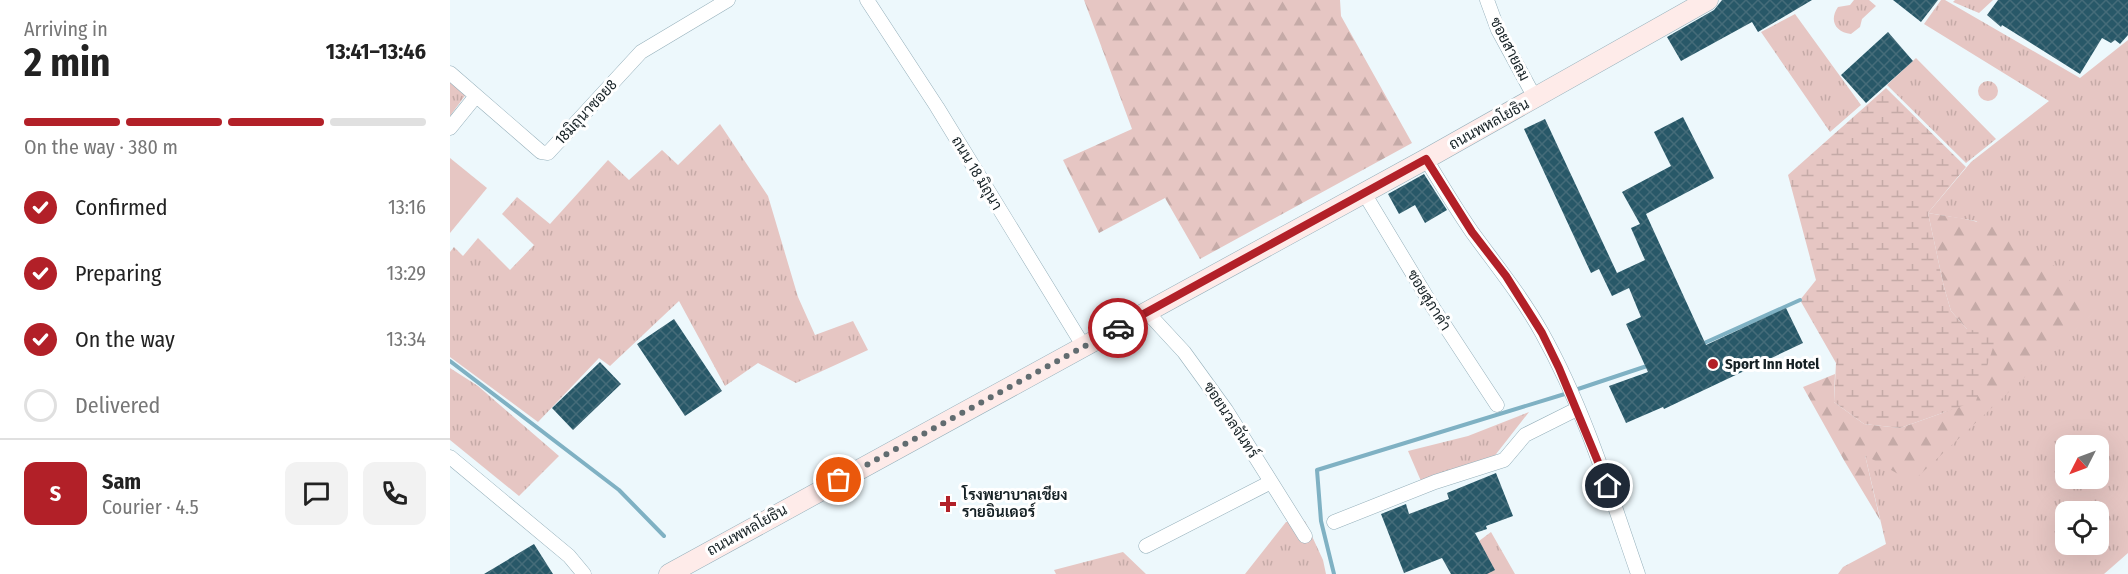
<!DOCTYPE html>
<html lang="en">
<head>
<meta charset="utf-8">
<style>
  body { margin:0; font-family:"Fira Sans Condensed",Sarabun,sans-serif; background:#f2f2f2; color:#222; height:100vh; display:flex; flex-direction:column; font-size:22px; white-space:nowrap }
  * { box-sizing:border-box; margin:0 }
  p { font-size:20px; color:#767676 }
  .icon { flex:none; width:33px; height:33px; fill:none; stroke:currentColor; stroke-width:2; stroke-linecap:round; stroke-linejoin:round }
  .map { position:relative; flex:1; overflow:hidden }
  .side { display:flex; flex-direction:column; background:#fff; width:450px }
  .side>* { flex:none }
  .needle { width:39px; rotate:228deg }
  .buttons { position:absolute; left:1605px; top:435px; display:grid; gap:12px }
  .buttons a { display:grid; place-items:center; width:54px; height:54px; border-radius:12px; background:#fff; box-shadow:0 6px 24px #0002; font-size:30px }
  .pin { position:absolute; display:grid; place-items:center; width:51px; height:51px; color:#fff; margin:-26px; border:3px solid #fff; border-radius:50%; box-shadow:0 2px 6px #0007 }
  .courier { position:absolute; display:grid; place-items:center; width:60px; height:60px; margin:-30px; border:4px solid #b22028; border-radius:50%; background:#fff; color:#222; box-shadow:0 2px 8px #0007 }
  .overview em { font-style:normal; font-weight:700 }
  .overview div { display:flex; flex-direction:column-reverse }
  .overview { display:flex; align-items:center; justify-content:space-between; height:102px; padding:0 24px }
  h1 { font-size:39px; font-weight:700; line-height:45px }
  .bar { display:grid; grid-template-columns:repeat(4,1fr); gap:9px 6px; align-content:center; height:72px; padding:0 24px }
  .bar i { height:8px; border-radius:4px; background:#e0e0e0 }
  .bar .active { background:#b22028 }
  .bar p { grid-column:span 4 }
  .line { display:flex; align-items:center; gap:15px; padding:0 24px; border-top:2px solid #e0e0e0 }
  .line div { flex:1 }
  .round { display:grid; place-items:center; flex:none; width:63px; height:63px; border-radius:12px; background:#f2f2f2 }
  ol { padding:0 24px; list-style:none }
  li { display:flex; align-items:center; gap:18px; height:66px }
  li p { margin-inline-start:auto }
  li .icon { padding:6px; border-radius:50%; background:#b22028; color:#fff; stroke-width:4 }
  li:last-child { color:#767676 }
  li i { width:33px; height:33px; border:3px solid #e0e0e0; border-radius:50% }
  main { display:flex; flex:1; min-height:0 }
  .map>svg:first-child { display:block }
</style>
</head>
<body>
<main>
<section class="side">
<div class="overview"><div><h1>2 min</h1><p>Arriving in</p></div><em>13:41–13:46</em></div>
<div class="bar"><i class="active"></i><i class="active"></i><i class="active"></i><i></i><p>On the way · 380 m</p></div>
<ol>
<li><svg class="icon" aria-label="check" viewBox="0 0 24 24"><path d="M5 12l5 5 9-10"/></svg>Confirmed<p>13:16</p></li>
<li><svg class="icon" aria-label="check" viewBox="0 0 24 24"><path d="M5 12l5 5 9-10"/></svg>Preparing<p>13:29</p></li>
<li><svg class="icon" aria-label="check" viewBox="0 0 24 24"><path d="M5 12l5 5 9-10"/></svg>On the way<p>13:34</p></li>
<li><i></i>Delivered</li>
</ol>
<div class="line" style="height:108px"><b class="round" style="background:#b22028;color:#fff">S</b><div><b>Sam</b><p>Courier · 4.5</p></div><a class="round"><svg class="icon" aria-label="chat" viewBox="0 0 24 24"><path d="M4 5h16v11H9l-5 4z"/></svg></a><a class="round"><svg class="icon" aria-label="phone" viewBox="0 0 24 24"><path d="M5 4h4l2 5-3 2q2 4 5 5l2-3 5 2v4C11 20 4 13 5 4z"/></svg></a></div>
</section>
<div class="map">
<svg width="1678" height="574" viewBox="0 0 1678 574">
  <defs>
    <pattern id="grass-tufts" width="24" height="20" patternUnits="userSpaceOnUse" patternTransform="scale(1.5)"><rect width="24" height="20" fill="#e6c6c3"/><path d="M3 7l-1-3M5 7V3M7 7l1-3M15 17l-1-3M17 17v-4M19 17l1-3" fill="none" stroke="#c5aaa7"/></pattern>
    <pattern id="forest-firs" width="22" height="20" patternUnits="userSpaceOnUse" patternTransform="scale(1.5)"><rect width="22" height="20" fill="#e6c6c3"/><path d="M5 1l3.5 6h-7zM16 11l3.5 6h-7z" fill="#c5aaa7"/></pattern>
    <pattern id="wetland-marsh" width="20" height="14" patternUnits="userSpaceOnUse" patternTransform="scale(1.5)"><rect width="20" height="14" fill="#e6c6c3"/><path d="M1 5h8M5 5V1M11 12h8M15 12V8" fill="none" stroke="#c5aaa7"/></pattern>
    <pattern id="building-cross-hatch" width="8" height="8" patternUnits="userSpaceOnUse" patternTransform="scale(1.5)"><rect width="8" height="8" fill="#285868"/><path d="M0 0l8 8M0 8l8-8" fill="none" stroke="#456c79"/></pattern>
  </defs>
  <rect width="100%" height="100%" fill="#edf8fc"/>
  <path fill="url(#grass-tufts)" fill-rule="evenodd" d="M1404,0H1419L1426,6L1412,19L1410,27L1401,34C1385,32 1379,20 1388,7L1400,5Z
    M1491,0H1495L1630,78L1678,40V553L1654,574H1388L1393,567L1436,544L1415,455L1592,360L1647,309L1526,221L1478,213L1521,162L1599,101L1474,24ZM1616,446H1648V478H1616ZM1616,512H1648V544H1616Z
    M1505,0H1543L1529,13L1503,2Z
    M1345,14L1411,105L1380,132L1311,32Z
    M1466,58L1546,139L1516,163L1437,85Z
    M0,78L17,93L0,116Z
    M1528 91a10 10 0 1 1 20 0a10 10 0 1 1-20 0Z
    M270,124L318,196L348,297L365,335L403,321L418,350L346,383L308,363L275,386L229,301L160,366L149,358L88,422L0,357V252L4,247L13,256L28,238L60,270L84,245L52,214L67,197L100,224L158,160L179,180L212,150L228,165Z
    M0,368L28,386L109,456L69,496L0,440Z
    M1079,412L1043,458L971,481L958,451L1018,436Z
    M855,521L873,560L876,574H795L836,522Z
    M1041,532L1065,574H1037L1029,541Z
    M673,552L696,574H606L604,570Z"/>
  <path fill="url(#forest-firs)" d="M634,0H890L891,16L962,143L750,259L715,198L649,233L613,160L682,129Z
    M1478,213C1494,216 1509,217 1524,221C1576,234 1613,272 1648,309L1462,482L1415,455L1430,520L1395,462L1353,387L1385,374L1384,402L1414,424L1450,428L1526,401L1517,329L1501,311L1494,287Z"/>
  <path fill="url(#wetland-marsh)" d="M1436,88L1516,167L1478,213L1494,287L1501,311L1517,329L1547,335L1526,401L1450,428L1414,424L1384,402L1386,363L1350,300L1366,280L1338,175Z"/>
  <path fill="#e6c6c3" d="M0,158L37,188L0,233Z"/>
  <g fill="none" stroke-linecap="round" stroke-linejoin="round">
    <path stroke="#7fb1c3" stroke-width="4" d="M1252,344L1350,300
      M0,361L169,490L214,536
      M1125,390L1200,365
      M884,574L871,521L867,470L1118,393"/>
  </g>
  <path fill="url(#building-cross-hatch)" d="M1272,0H1362L1308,32L1302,22L1231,61L1217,37L1264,10Z
    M1443,0H1488L1471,22Z
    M1548,0H1678V35L1670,44L1665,40L1661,43L1652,38L1630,74L1552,25L1551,27L1537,15Z
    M1438,32L1463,61L1416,103L1391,75Z
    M1233,117L1264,178L1196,214L1256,345L1336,308L1353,343L1214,409L1213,407L1176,423L1159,386L1198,372L1176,324L1191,317L1179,288L1162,296L1149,269L1141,273L1074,129L1095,119L1167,273L1195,260L1181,228L1190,224L1172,192L1221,166L1204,132Z
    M974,174L997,210L975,223L965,205L949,214L938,194Z
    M224,319L272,391L235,416L187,344Z
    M150,362L171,384L123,430L102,408Z
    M1046,473L1063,516L1036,526L1037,529L1025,533L1045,570L1037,574H1001L992,558L954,573L931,514L956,504L959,514L999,499L997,493Z
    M84,544L103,574H34Z"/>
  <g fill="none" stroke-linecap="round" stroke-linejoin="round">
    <defs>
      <path id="minor" d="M417,0L487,107L634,347
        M1037,0L1048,30L1085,98
        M0,73L91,152L98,153L191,52L278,0
        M0,128L26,96
        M976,159C991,184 1006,209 1022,232C1046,265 1072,297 1092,333C1134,408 1160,493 1188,574
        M914,193L984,309L1047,405
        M697,312L734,352L776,410L855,536
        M0,457L119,556L134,574
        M884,522L985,482L1054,460L1075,435L1127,409
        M696,546L821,482"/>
      <path id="secondary" d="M219,574L976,159L1258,0"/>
    </defs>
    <use href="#minor" stroke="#94afba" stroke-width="15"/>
    <use href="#secondary" stroke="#94afba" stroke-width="21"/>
    <use href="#minor" stroke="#fff" stroke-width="14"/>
    <use href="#secondary" stroke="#feebe9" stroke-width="20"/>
  </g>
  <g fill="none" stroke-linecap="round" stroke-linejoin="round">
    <path stroke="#616c70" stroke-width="6" stroke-dasharray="0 10.8" d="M389,480L668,328"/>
    <path stroke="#b22028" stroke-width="8" d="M668,328L976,159L1022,232L1056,276L1092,333L1109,368L1158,486"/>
  </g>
  <g fill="#b22028" stroke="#fff" stroke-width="2">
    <circle cx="1263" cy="364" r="6"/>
    <path d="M495 495h6v6h6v6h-6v6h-6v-6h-6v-6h6z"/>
  </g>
  <g text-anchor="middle" stroke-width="6" stroke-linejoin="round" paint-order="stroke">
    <g font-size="15" fill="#162125" stroke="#fff">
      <text transform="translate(1060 49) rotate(63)" y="5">ซอยสายลม</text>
      <text transform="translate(136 112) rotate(-47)" y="5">18มิถุนาซอย8</text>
      <text transform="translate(1039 124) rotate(-29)" y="5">ถนนพหลโยธิน</text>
      <text transform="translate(527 173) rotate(59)" y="5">ถนน 18 มิถุนา</text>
      <text transform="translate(979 300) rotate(58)" y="5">ซอยสุภาคำ</text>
      <text transform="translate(781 420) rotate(57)" y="5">ซอยนวลจันทร์</text>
      <text transform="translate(297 530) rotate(-29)" y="5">ถนนพหลโยธิน</text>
    </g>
    <g font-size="15" font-weight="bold" fill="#162125" stroke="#fff" text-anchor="start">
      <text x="1275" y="369">Sport Inn Hotel</text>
      <text x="512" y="500">โรงพยาบาลเชียง<tspan x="512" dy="17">รายอินเดอร์</tspan></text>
    </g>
  </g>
</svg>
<div class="buttons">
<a><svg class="needle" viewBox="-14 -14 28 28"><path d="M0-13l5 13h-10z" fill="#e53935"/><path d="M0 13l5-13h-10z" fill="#767676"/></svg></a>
<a><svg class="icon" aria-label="locate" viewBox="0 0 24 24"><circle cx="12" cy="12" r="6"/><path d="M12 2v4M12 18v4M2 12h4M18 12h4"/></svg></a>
</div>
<div class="pin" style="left:389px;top:480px;background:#ea580c"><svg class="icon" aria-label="bag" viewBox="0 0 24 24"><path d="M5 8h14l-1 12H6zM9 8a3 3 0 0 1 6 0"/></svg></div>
<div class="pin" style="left:1158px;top:486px;background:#1f2937"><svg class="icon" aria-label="home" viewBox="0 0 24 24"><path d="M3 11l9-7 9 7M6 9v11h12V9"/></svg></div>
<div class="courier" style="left:668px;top:328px"><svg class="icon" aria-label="car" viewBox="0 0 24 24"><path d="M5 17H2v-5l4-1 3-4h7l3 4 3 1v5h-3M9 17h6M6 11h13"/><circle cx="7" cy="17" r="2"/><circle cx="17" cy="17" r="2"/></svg></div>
</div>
</main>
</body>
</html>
